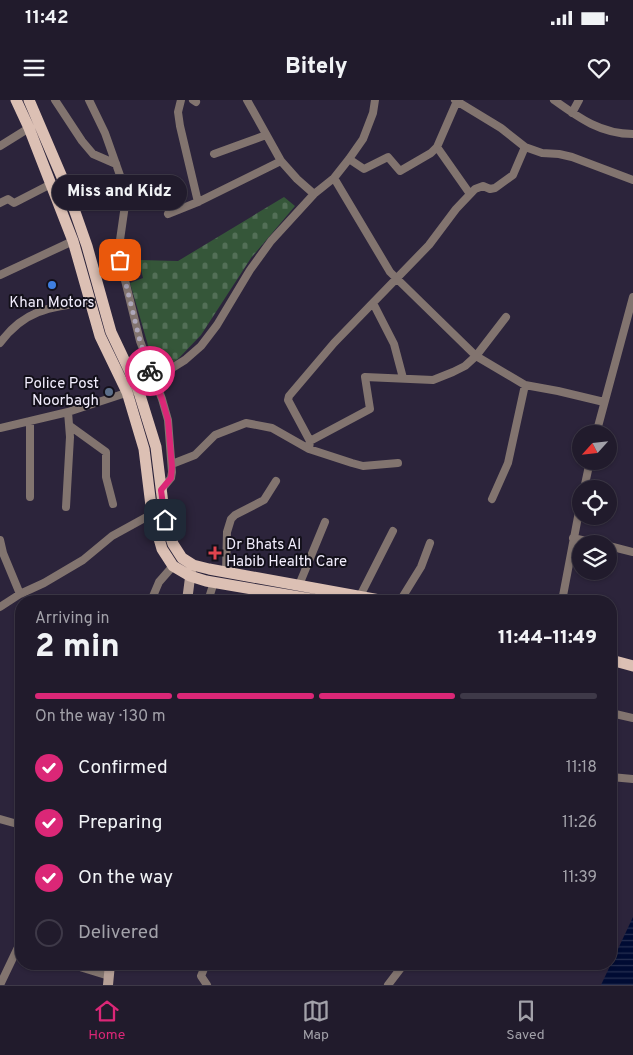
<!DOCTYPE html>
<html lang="en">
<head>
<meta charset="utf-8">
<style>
  body { margin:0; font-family:Overpass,sans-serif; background:#292434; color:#f1f3f6; height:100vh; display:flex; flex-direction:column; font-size:19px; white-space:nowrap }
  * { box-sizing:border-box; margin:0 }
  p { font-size:16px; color:#a2a1a9 }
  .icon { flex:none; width:28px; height:28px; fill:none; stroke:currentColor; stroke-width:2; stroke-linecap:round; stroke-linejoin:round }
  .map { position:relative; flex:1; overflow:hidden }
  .sheet { position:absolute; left:15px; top:495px; width:602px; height:375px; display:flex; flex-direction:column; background:#211b2c; border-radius:20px; box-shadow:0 1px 4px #0004,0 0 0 1px #3e3948 }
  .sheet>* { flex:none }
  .needle { width:32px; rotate:243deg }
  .controls { position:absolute; left:572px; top:325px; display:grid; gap:10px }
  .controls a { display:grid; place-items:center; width:45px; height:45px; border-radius:50%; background:#211b2c; box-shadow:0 1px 4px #0004,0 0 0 1px #3e3948; font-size:25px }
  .pin { position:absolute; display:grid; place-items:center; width:42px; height:42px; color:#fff; margin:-21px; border-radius:10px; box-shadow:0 2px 8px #0006 }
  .courier { position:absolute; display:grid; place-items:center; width:50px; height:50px; margin:-25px; border:4px solid #db2777; border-radius:50%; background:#fff; color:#222; box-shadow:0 1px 6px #0007 }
  .bubble { position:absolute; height:35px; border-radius:18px; background:#211b2c; box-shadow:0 1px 4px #0004,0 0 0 1px #3e3948; font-size:16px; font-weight:800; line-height:35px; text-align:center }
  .headline em { font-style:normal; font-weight:800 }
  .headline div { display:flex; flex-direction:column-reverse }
  .headline { display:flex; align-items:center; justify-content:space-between; height:85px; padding:0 20px }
  h1 { font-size:32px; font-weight:800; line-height:38px }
  .bar { display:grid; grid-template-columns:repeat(4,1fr); gap:8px 5px; align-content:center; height:60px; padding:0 20px }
  .bar i { height:6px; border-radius:4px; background:#3e3948 }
  .bar .current { background:#db2777 }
  .bar p { grid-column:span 4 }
  ol { padding:0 20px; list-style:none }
  li { display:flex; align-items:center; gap:15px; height:55px }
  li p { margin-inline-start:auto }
  li .icon { padding:5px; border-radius:50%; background:#db2777; color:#fff; stroke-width:4 }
  li:last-child { color:#a2a1a9 }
  li i { width:28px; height:28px; border:2px solid #3e3948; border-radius:50% }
  .status { display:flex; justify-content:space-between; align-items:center; height:35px; padding:0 25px; background:#211b2c; direction:ltr }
  .status svg { height:14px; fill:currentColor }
  header { display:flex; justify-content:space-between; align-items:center; height:65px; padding:0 20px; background:#211b2c; font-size:22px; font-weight:800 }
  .menu { display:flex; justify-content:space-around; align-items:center; height:70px; border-top:1px solid #3e3948; background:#211b2c; font-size:14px; color:#a2a1a9 }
  .menu a { display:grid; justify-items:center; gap:2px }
  .menu .current { color:#db2777 }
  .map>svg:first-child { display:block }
</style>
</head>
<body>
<div class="status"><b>11:42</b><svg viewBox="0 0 49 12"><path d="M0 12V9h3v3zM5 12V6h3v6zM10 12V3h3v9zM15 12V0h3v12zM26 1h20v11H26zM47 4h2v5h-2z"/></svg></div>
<header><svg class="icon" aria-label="menu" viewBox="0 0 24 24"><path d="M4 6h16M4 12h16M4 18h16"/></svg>Bitely<svg class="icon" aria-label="heart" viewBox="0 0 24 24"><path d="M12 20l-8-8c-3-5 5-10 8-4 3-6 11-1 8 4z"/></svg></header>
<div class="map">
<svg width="633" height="885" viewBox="0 0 633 885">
  <defs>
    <pattern id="cemetery-stones" width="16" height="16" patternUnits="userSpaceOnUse" patternTransform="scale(1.25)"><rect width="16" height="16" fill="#355639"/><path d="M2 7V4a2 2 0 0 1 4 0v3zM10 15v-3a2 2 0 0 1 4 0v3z" fill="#536f57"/></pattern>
    <pattern id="water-rules" width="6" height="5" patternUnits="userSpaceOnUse" patternTransform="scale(1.25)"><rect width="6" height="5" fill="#000b33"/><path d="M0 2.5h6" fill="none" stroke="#262f51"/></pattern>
  </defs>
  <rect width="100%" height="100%" fill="#2c243b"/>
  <path fill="url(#cemetery-stones)" d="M284,97L295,106L251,158L201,235L178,259L156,273L130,183L143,178L139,160L178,161Z"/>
  <path fill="url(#water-rules)" d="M633,817V885H601Z"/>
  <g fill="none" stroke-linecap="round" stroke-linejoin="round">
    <path stroke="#82746f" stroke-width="8" d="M55,0L82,41L93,54L116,64
      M89,0L105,33L122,81L126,98L119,147L120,160L140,241L162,299L168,320L172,372L171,378L161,390
      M181,0L178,12L180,26L198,102
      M193,0L196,2
      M247,0L281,61L297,79L314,94
      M455,0L501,28L525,47L542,53L559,54L572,57L633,80
      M554,0C579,18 601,34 633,34
      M572,13L579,0
      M0,46L29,28
      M437,47L457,1
      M214,54L266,35
      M349,59L364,69L388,57L400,71L431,53L437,47L470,94
      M334,78L390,172L476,256L525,285L558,291L604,302
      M0,103L8,99L14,103L16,102L51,84
      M168,114L198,102L281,61
      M0,175L73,141
      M373,203L394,244L403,278
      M0,243C25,209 51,207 90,202
      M70,326L106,352V377L113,404
      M0,328L68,312L138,289L185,260L201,246L217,225L250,170L271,141L314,94L334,78L349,59L363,39L373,13L375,0
      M596,334L633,197
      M310,341L370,309L365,277L433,280L453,272L465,266L476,256L506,217
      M309,349L310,341L288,300L289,296L334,243L429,145L456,109L475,89L483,86L490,89L495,88L513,75L525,47
      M172,364L195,355L215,335L246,323L272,328L309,349L352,363L363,366L398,363
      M584,389L590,361
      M30,397V321
      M492,399L508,363L525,285
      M66,407L70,337L68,312
      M573,438L599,444
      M0,440L3,453L20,494
      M609,446L633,452
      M226,472L227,432L231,419L235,415L264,400L276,381
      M299,485L325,422
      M360,496L393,431
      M151,501L159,482L173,466
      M208,501L214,482
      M400,501L421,467L430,443
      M562,501L581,401
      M0,507L20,494L44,483L83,460L112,436L152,414
      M611,573L614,561
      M611,613L633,618
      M611,677L633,679
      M0,719L21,725
      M70,864L109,876
      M206,864L201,876L207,885
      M0,885L21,841
      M388,885L404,864"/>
    <path stroke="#b59f96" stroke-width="10" d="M187,501L191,470
      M108,885L110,864"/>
    <path stroke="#dcc0b4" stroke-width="11" d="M16,0L29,28L73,141L100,236L127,292L144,349L152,414L162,449L173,466L190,476L206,481L323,501
      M29,0L67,89L87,146L111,232L138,289L156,347L165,420L173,444L182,458L193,465L209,469L385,501
      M611,560L633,566"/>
  </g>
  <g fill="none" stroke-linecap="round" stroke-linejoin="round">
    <path stroke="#ada7b9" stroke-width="5" stroke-dasharray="0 9" d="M120,160L140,241L150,271"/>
    <path stroke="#db2777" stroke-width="6" d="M150,271L162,299L168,320L172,367L171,378L161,390L165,420"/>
  </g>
  <circle fill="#3f7fe0" stroke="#13101a" stroke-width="2" cx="52" cy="185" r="5"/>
  <circle fill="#5c6f8a" stroke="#13101a" stroke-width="2" cx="109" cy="292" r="5"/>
  <path fill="#e0444e" stroke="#13101a" stroke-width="2" d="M212.5 445.5h5v5h5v5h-5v5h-5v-5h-5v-5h5z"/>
  <g text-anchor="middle" stroke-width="4" stroke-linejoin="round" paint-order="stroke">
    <g font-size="15" fill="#f2edfd" stroke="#13101a">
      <text x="52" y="207">Khan Motors</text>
      <text x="99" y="288" text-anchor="end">Police Post<tspan x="99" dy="17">Noorbagh</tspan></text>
      <text x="226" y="449" text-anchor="start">Dr Bhats Al<tspan x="226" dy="17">Habib Health Care</tspan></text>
    </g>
  </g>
</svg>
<div class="controls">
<a><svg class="needle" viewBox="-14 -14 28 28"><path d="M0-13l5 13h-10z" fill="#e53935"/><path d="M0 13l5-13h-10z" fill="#a2a1a9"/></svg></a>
<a><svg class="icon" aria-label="locate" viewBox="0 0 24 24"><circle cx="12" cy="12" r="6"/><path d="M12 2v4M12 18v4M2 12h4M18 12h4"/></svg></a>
<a><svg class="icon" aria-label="layers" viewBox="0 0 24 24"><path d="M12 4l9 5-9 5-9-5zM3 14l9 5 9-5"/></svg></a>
</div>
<div class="pin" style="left:120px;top:160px;background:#ea580c"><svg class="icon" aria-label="bag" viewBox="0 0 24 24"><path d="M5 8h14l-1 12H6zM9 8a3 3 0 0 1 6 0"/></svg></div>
<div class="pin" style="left:165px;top:420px;background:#1f2937"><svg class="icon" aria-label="home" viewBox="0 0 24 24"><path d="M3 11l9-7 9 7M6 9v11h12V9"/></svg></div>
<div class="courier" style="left:150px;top:271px"><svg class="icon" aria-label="bike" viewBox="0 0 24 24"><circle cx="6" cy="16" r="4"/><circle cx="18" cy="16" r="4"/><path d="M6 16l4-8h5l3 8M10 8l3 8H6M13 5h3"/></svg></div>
<div class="bubble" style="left:52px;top:75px;width:135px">Miss and Kidz</div>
<section class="sheet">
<div class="headline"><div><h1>2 min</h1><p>Arriving in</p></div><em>11:44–11:49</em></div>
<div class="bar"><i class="current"></i><i class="current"></i><i class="current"></i><i></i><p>On the way · 130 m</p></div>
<ol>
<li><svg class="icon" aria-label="check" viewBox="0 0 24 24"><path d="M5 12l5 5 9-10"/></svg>Confirmed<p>11:18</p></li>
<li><svg class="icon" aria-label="check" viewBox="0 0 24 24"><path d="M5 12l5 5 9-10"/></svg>Preparing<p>11:26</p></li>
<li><svg class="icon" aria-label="check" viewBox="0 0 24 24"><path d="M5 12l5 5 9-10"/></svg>On the way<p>11:39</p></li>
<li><i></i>Delivered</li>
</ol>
</section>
</div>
<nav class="menu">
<a class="current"><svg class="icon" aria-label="home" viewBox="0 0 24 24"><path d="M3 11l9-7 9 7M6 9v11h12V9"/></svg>Home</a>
<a><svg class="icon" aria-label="map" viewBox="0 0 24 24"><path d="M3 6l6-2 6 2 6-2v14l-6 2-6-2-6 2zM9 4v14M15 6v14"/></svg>Map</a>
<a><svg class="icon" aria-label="saved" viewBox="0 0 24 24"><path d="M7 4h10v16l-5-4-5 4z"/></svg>Saved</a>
</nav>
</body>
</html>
